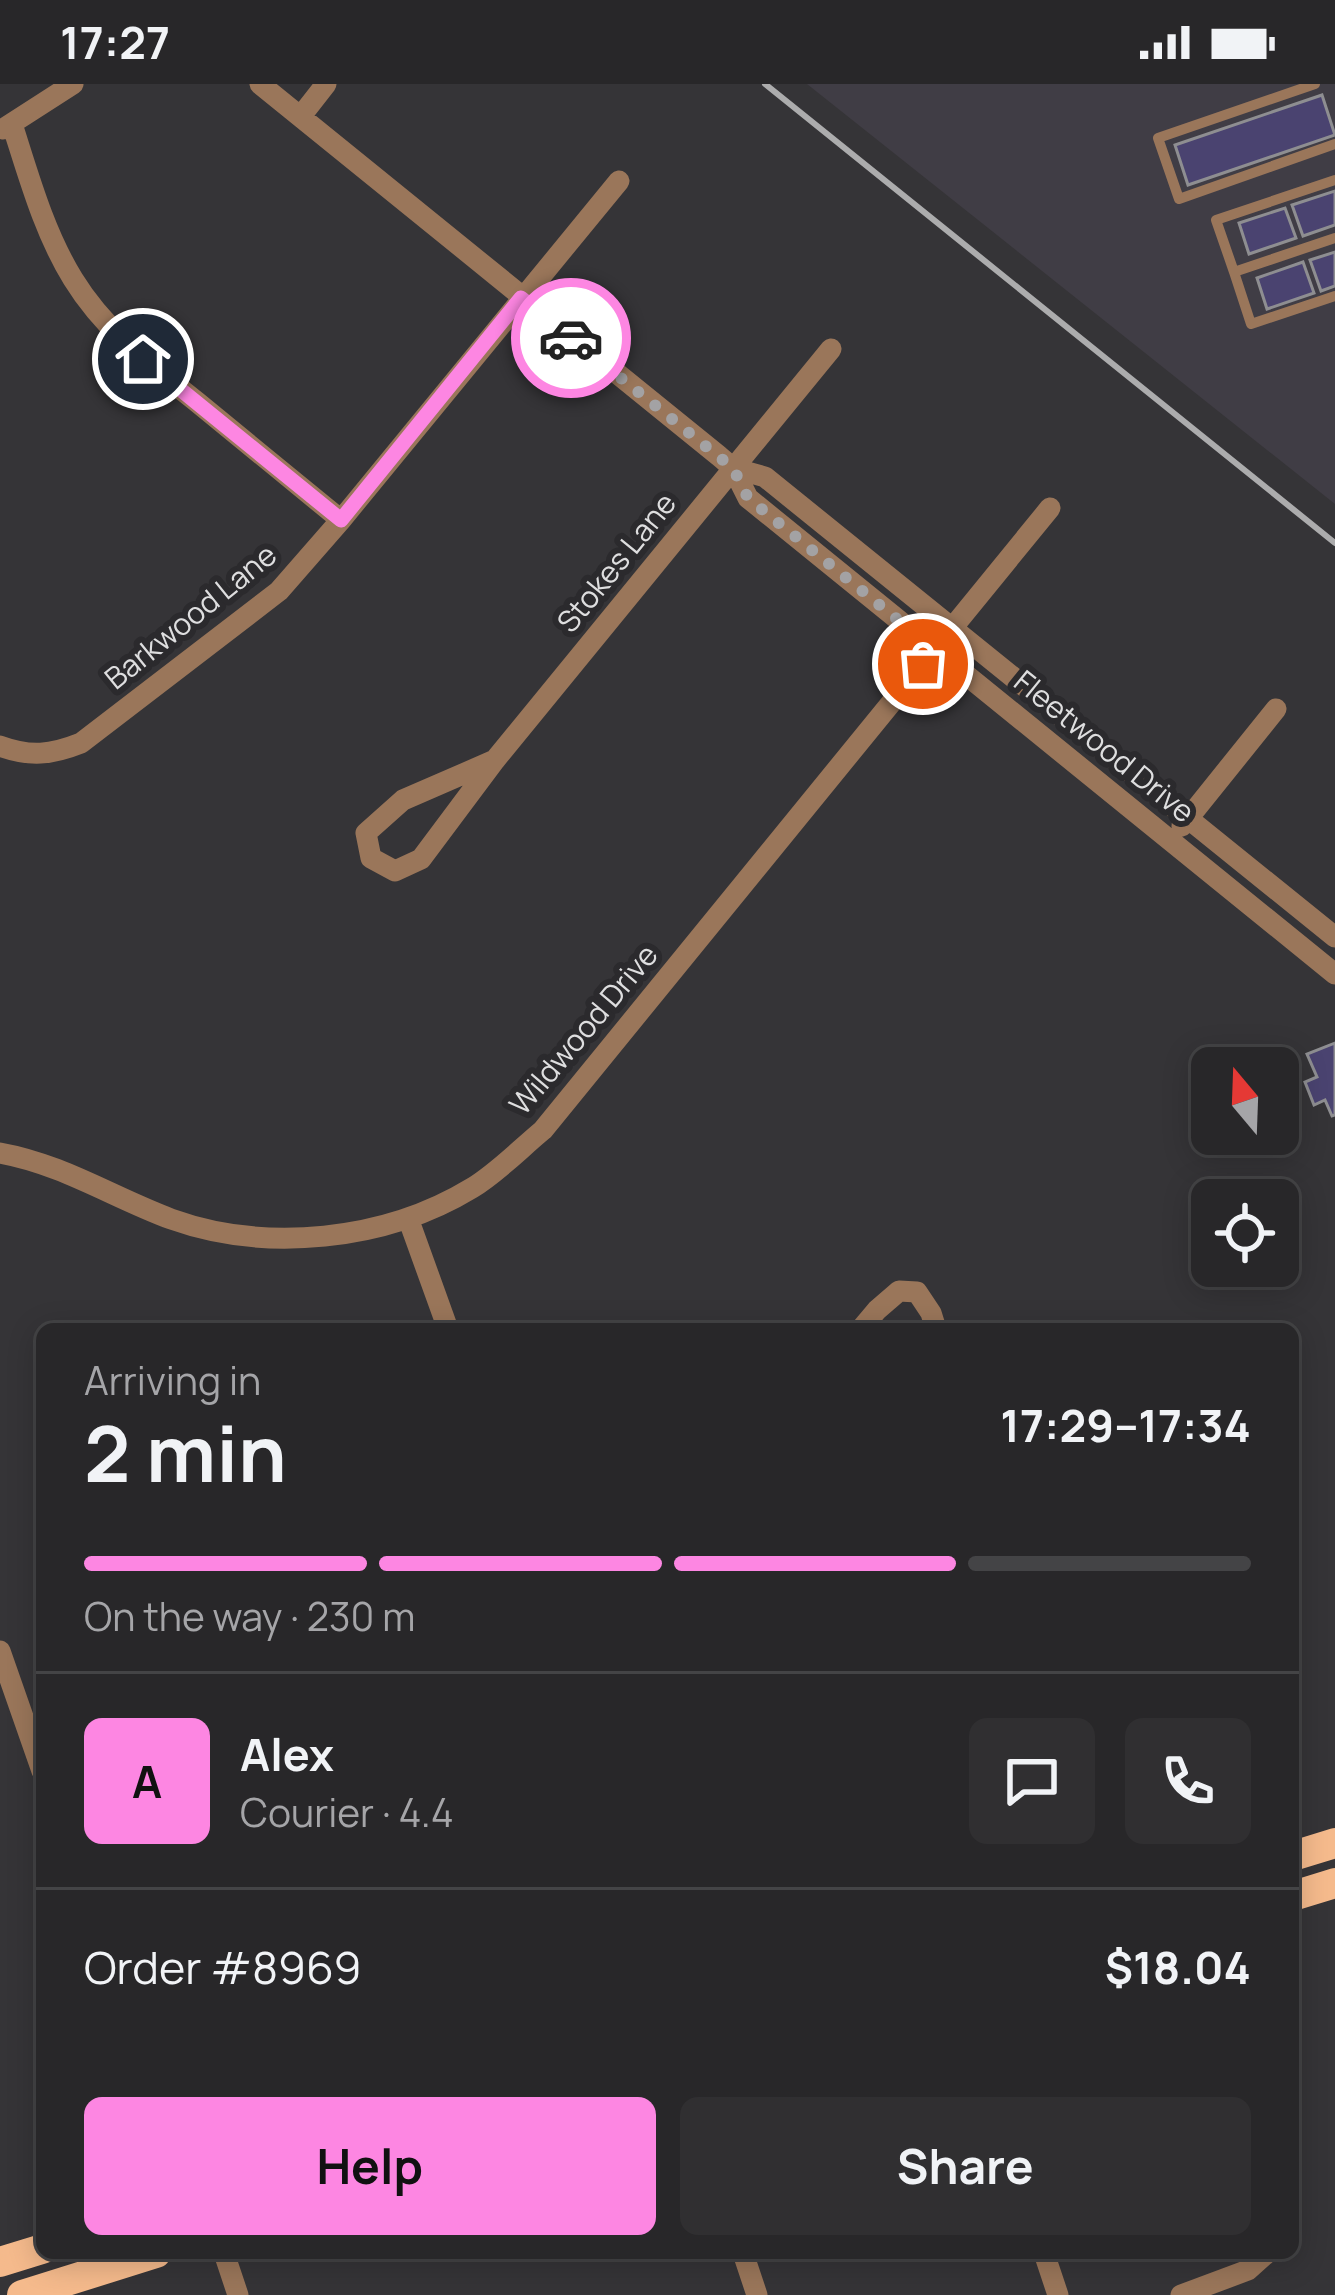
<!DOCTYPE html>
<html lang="en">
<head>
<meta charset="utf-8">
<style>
  body { margin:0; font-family:Manrope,sans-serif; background:#302f31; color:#f1f3f6; height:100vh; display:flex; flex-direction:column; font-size:45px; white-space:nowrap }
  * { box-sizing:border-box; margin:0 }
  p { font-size:39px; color:#a5a5a8 }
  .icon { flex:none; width:66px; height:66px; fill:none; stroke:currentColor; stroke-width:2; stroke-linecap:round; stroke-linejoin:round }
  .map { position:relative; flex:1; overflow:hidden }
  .side { position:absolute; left:36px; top:1239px; width:1263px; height:936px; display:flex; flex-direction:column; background:#282729; border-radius:18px; box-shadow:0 6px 30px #0003,0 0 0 3px #444446 }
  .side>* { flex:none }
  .needle { width:78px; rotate:341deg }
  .tools { position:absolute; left:1191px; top:963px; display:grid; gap:24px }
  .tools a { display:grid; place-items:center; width:108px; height:108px; border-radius:18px; background:#282729; box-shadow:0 6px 30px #0003,0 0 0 3px #444446; font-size:60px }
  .pin { position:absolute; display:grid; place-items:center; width:102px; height:102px; color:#fff; margin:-51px; border:6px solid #fff; border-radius:50%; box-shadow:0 3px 12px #0007 }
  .courier { position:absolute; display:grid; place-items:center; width:120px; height:120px; margin:-60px; border:9px solid #fd86e2; border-radius:50%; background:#fff; color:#222; box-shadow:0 3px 15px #0007 }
  .overview em { font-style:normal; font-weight:700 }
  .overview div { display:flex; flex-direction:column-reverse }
  .overview { display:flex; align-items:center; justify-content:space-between; height:204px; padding:0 48px }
  h1 { font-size:78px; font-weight:700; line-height:90px }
  .bar { display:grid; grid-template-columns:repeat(4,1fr); gap:18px 12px; align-content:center; height:144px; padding:0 48px }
  .bar i { height:15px; border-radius:9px; background:#444446 }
  .bar .on { background:#fd86e2 }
  .bar p { grid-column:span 4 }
  .line { display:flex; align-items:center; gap:30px; padding:0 48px; border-top:3px solid #444446 }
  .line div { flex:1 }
  .round { display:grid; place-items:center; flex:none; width:126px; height:126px; border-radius:18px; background:#302f31 }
  .button { display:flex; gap:24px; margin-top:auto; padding:24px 48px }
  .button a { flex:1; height:138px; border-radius:18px; background:#fd86e2; color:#111; font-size:48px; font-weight:700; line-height:138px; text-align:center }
  .button a+a { background:#302f31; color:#f1f3f6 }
  .status { display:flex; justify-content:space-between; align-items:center; height:84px; padding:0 60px; background:#282729; direction:ltr }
  .status svg { height:33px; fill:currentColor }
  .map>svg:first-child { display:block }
</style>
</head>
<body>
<div class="status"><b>17:27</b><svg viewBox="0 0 49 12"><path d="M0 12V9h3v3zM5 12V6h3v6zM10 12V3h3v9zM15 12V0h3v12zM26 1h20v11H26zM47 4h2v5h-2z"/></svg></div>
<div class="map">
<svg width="1335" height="2211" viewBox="0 0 1335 2211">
  <rect width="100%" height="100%" fill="#353437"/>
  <path fill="#403d45" d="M807,0H1335V420Z"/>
  <path fill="#4a4370" stroke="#8e8e91" stroke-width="3" d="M1322,11L1335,51L1188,101L1175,61Z
    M1335,107V141L1303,152L1292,121Z
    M1285,124L1296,154L1249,170L1239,139Z
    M1335,168V202L1321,207L1310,176Z
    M1303,178L1314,209L1267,225L1257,194Z
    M1335,959V1031L1332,1032L1325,1016L1314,1021L1305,998L1317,993L1307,970Z"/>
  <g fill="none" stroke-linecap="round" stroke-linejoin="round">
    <path stroke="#9a765a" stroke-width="10" d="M1315,0L1158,54L1179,115L1335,60
      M1335,96L1216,136L1234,188L1335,154
      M1234,188L1251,240L1335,212"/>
    <path stroke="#9a765a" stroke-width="21" d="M260,0L719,372L733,384L765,393L1335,853
      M301,32L326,0
      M12,40C29,93 44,148 73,195C105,247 151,281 197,318C245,357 293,397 341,436
      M3,45L73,0
      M733,384L748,414L1335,890
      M0,662C30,673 51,671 81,659L279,507L341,436L619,97
      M495,676L403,716L366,749L371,774L395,787L421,775L495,676L831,265
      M1182,742L1276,625
      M0,1069C62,1080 112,1113 171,1135C266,1169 385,1157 472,1104C497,1089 520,1065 543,1046L1050,424
      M408,1134L448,1245
      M861,1245L877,1226L899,1207L917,1208L931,1229L936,1245
      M0,1567L42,1687
      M224,2169L238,2211
      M743,2169L757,2211
      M1044,2169L1058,2211
      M1181,2211L1248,2186L1267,2169"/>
    <path stroke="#f5ba8c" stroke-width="30" d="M1293,1772L1335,1759
      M1293,1812L1335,1799
      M0,2178L42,2165
      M22,2211L156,2169"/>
    <path stroke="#acacad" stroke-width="6" d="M765,0L1335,459"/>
  </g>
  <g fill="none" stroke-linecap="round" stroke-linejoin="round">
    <path stroke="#a3a2a4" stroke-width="12" stroke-dasharray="0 21.6" d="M571,254L733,384L748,414L935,566L923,580"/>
    <path stroke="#fd86e2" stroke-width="15" d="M143,275L341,436L521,214L571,254"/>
  </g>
  <g text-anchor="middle" stroke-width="12" stroke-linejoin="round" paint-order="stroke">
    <g font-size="30" fill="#dededf" stroke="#2b2a2d">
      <text transform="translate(617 479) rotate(-51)" y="10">Stokes Lane</text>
      <text transform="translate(191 533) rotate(-39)" y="10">Barkwood Lane</text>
      <text transform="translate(1104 663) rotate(39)" y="10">Fleetwood Drive</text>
      <text transform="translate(584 946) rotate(-50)" y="10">Wildwood Drive</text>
    </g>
  </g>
</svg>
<div class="tools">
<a><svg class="needle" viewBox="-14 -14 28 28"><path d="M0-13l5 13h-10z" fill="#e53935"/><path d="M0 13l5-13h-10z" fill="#a5a5a8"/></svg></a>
<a><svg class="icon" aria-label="locate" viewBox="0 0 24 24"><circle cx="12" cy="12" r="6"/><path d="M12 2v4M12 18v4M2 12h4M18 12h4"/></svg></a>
</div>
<div class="pin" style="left:923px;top:580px;background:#ea580c"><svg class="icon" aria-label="bag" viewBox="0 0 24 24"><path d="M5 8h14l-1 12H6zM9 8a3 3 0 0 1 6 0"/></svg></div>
<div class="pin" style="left:143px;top:275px;background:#1f2937"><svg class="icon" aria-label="home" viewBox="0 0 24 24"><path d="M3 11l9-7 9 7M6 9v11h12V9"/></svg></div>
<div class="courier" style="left:571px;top:254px"><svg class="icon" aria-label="car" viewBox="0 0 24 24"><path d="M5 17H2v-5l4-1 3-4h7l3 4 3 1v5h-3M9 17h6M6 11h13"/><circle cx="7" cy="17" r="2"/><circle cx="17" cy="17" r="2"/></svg></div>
<section class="side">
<div class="overview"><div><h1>2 min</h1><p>Arriving in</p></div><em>17:29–17:34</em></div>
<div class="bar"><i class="on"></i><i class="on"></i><i class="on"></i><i></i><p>On the way · 230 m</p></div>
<div class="line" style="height:216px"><b class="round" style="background:#fd86e2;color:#111">A</b><div><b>Alex</b><p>Courier · 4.4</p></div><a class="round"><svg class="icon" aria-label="chat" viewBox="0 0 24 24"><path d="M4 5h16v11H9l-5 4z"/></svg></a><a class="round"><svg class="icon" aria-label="phone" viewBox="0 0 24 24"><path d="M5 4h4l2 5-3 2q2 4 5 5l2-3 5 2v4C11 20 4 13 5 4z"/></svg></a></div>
<div class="line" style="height:156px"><div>Order #8969</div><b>$18.04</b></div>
<div class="button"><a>Help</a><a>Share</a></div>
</section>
</div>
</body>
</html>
